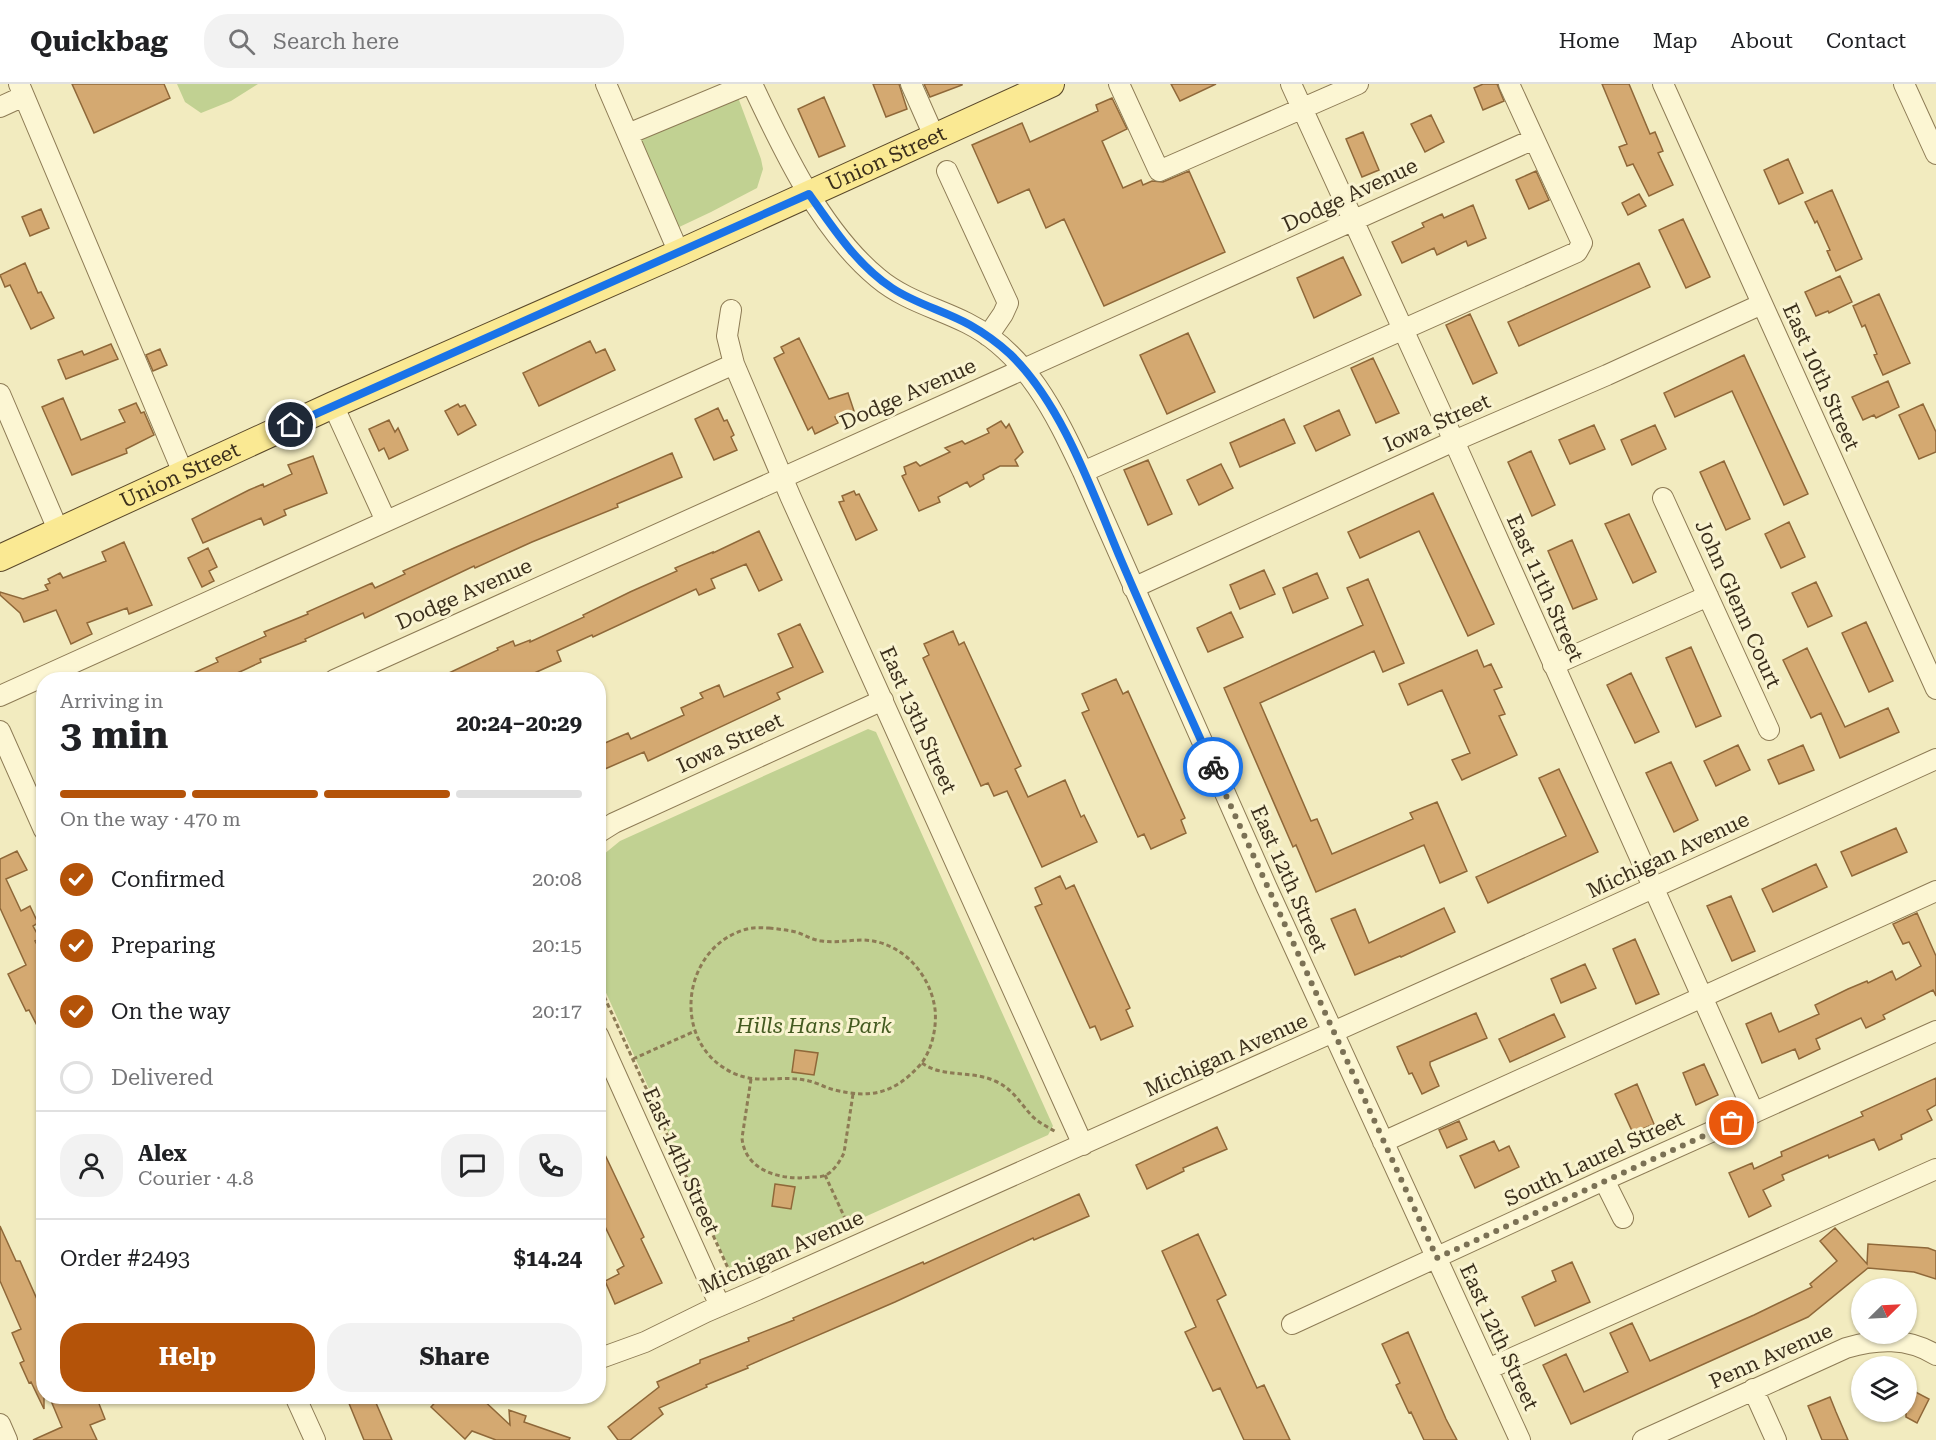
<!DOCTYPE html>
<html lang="en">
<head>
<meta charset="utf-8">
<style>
  body { margin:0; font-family:"Roboto Serif",serif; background:#f2f2f2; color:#202124; height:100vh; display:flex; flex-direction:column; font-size:22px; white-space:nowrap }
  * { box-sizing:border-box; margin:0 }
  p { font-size:20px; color:#757577 }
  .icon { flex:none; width:33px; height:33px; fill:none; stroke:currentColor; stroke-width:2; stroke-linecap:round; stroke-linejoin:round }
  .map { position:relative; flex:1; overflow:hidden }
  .details { position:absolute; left:36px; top:588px; width:570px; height:732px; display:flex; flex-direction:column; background:#fff; border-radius:24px; box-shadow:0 2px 4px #0004 }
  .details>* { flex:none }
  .needle { width:39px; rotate:66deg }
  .buttons { position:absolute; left:1851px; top:1194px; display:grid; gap:12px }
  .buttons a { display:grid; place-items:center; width:66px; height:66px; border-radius:50%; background:#fff; box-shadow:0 2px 4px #0004; font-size:30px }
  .pin { position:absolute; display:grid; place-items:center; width:51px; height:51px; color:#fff; margin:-26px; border:3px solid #fff; border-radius:50%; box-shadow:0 2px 6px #0007 }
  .courier { position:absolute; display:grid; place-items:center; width:60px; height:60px; margin:-30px; border:4px solid #1a73e8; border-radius:50%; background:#fff; color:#222; box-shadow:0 2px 8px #0007 }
  .overview em { font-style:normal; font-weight:700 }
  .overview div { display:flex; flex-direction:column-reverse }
  .overview { display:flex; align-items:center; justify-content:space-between; height:102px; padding:0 24px }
  h1 { font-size:39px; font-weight:700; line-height:45px }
  .bar { display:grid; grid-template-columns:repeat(4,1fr); gap:9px 6px; align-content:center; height:72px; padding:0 24px }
  .bar i { height:8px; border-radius:4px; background:#e0e0e0 }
  .bar .current { background:#b45309 }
  .bar p { grid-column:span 4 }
  .line { display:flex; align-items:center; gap:15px; padding:0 24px; border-top:2px solid #e0e0e0 }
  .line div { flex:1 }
  .round { display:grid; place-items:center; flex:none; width:63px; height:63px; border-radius:24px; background:#f2f2f2 }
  ol { padding:0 24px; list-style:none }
  li { display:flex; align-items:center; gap:18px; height:66px }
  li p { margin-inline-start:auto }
  li .icon { padding:6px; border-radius:50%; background:#b45309; color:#fff; stroke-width:4 }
  li:last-child { color:#757577 }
  li i { width:33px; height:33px; border:3px solid #e0e0e0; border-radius:50% }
  .button { display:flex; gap:12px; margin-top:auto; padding:12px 24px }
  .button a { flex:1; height:69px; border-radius:24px; background:#b45309; color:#fff; font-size:24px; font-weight:700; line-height:69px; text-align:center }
  .button a+a { background:#f2f2f2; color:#202124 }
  header { display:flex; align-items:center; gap:36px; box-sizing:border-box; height:84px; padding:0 30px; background:#fff; border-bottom:2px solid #e0e0e0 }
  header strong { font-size:28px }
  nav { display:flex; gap:33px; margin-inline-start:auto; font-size:21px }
  .search { width:420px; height:54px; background:#f2f2f2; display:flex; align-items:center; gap:15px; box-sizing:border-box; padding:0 21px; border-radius:24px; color:#757577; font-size:22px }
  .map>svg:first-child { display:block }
</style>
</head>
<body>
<header>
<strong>Quickbag</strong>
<div class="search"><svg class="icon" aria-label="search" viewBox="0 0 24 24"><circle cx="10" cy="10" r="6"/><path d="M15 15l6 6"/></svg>Search here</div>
<nav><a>Home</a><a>Map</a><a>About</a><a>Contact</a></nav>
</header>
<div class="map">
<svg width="1936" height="1356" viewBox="0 0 1936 1356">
  <rect width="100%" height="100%" fill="#f2ebbf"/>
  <path fill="#c1d192" d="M177,0H258L231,17L201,29L185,18Z
    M736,8L761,75L763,85L757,104L711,128L675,145L636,53Z
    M868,645L876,648L1053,1042L1048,1051L737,1190L730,1186L599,893L598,775L620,757Z"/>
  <path fill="#d4a971" stroke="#8f6839" stroke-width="1.5" d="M72,0H164L170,14L94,49Z
    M873,0H899L907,25L886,33Z
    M924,0H962V1L930,13Z
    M1171,0H1216L1180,17Z
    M1483,0H1497L1504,17L1483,26L1474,4Z
    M1602,0H1629L1650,50L1655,48L1663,67L1658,69L1673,101L1649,112L1633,80L1627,82L1619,63L1627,60Z
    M824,13L845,62L819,73L798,25Z
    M1112,14L1127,45L1102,57L1123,104L1141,96L1143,101L1152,97L1163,98L1189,87L1225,168L1104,222L1064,135L1046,144L1029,105L998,119L972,61L1022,39L1030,58L1098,27L1096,21Z
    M1431,31L1444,58L1425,68L1411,40Z
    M1363,48L1379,86L1362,93L1346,55Z
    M1788,75L1803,109L1779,120L1764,86Z
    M1536,87L1549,116L1529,125L1516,96Z
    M1832,106L1862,175L1836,187L1827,167L1830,166L1817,137L1815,139L1805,118Z
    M1639,110L1646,122L1628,131L1622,119Z
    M1473,121L1486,154L1468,162L1466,157L1437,171L1434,164L1402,179L1392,158L1424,143L1422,139L1442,130L1444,134Z
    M41,125L49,144L30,152L22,133Z
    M1683,135L1710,193L1686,204L1659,146Z
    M1343,173L1361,211L1314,234L1297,194Z
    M25,179L38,209L41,208L54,234L31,245L10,201L5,203L0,191Z
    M1639,179L1650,203L1519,262L1508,238Z
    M1840,192L1852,218L1829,229L1828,227L1816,232L1805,208Z
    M1879,210L1910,279L1883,291L1874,271L1877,270L1865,241L1862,243L1853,222Z
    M1470,230L1497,289L1473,300L1446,241Z
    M1188,249L1215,308L1167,330L1140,271Z
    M799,254L829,315L848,309L854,327L835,333L838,339L815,350L812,343L808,346L774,274L784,269L781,263Z
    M590,257L596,269L605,265L615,286L539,322L523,289Z
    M111,260L118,275L66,295L58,276L82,267L84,271Z
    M160,265L167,281L153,287L146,271Z
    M1744,271L1808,410L1784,421L1732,307L1675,333L1664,309Z
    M1373,274L1399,329L1376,339L1351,284Z
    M1888,297L1899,323L1876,334L1874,331L1863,336L1852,313Z
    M63,314L81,356L125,338L119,326L136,319L141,329L144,328L154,351L126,365L127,369L72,391L42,323Z
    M458,320L460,323L465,321L476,341L458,351L445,327Z
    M1923,320L1936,348V368L1919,375L1899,331Z
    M718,324L724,337L727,336L734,351L731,353L737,366L714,376L695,335Z
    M1339,326L1350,351L1316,367L1304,342Z
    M1284,335L1295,359L1240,383L1230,359Z
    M389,336L395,348L398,344L408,366L389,375L384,364L379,367L369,345Z
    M1001,337L1006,344L1009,340L1023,368L1015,376L1018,382H1000L983,391L984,395L970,403L967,398L938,413L940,418L919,427L902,392L906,390L904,383L916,378L920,382L950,368L945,364L962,357L965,360L989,349L987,345Z
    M1594,341L1605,365L1570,380L1559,356Z
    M1655,341L1666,365L1632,381L1621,356Z
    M1531,367L1555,421L1532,432L1508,378Z
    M672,369L682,393L617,420L618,423L532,458L475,484L474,482L365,534L363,529L305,555L306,557L260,575L261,578L244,586L221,596H178L218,578L216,574L266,552L264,548L308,530L307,528L372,499L375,504L405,490L403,487L454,464Z
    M313,372L327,409L284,426L286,431L264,441L261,434L203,459L192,435L249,406L263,400L264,403L292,390L288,381Z
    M1148,376L1172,430L1148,441L1124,386Z
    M1724,377L1750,435L1726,446L1700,388Z
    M1221,380L1233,404L1199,421L1187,396Z
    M854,407L856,411L859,410L877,446L856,456L839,418L844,417L842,412Z
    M1433,409L1494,540L1468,552L1419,447L1360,474L1348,448Z
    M1629,430L1656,488L1633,499L1605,440Z
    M1789,438L1805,473L1781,484L1765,450Z
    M759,447L782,496L759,507L746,480L711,495L715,504L699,511L696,505L593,553L592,551L557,567L561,577L530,591L532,596H434L498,566L497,564L513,557L515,562L530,556V558L584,533L583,531L630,508L677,487L675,484L713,468V469Z
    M1572,456L1597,515L1573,525L1548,467Z
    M124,458L152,521L129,530L127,524L87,539L92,550L71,560L56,526L24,538L20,529L0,511V508L23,515L48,506L45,501L50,499L48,495L60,489L63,494L106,477L102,468Z
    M208,464L217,483L209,487L214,497L202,503L188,474Z
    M1264,486L1275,510L1240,525L1230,501Z
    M1317,489L1328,514L1293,529L1283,504Z
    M1368,495L1404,579L1383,588L1374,567L1260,619L1311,737L1317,735L1332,770L1413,735L1410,729L1437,718L1467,787L1440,799L1424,761L1316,808L1296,761L1293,763L1224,604L1363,541L1347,504Z
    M1816,498L1832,532L1808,543L1792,509Z
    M1231,528L1243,553L1208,568L1197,544Z
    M1866,538L1893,597L1869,608L1842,549Z
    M800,540L823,588L777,609L780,615L648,677L644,668L598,688V662L628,649L631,655L684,631L681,624L703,614L700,609L719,601L724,613L793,583L778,550Z
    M953,547L959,561L964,558L1021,682L1015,685L1028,713L1065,696L1081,733L1084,731L1097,758L1042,783L1007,707L994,712L988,699L981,702L923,574L929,571L924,560Z
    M1691,563L1721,632L1696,643L1666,574Z
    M1807,564L1845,643L1888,624L1899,648L1840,674L1821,629L1811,634L1783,576Z
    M1477,566L1484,583L1491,580L1502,603L1494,606L1505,630L1499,632L1517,671L1462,696L1452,676L1470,669L1442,606L1408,621L1399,600Z
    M1631,589L1659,648L1635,659L1607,601Z
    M1116,595L1123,610L1128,607L1185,734L1181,736L1186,749L1151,765L1144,750L1138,753L1082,629L1089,626L1082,610Z
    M1738,661L1750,686L1716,702L1704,677Z
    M1803,661L1814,686L1779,700L1768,676Z
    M1671,678L1698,736L1674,748L1646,689Z
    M1559,685L1598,768L1488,819L1476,793L1566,752L1539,694Z
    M1896,744L1907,768L1852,792L1841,768Z
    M17,767L27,786L6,795L21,827L30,822L38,839L33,842L40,855L35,857L44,874V955L29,926L26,927L8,890L26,881L0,824V775Z
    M1816,780L1827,803L1773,828L1762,805Z
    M1060,792L1066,805L1074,801L1130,924L1126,926L1133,942L1101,956L1095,942L1090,944L1035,823L1042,820L1035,804Z
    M1731,812L1755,867L1732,877L1707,822Z
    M1444,824L1455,848L1401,873L1400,872L1355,891L1331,835L1355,825L1369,859Z
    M1917,829L1936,872V912L1933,906L1883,931L1885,935L1866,944L1861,934L1816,955L1820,965L1799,975L1795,965L1762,979L1746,940L1771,929L1779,948L1819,930L1815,921L1848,905L1867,897L1868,899L1892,887L1896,896L1921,882L1909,858L1903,860L1893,840Z
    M1635,855L1659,910L1636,920L1613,865Z
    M1585,880L1596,904L1561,919L1551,895Z
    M1476,929L1487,954L1430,978V981L1439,1002L1422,1010L1412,989L1409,990L1397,963Z
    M1554,930L1565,953L1510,978L1499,955Z
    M795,966L818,969L814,991L792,988Z
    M1704,980L1718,1011L1696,1021L1683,989Z
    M1936,994V1021L1927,1026L1932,1036L1901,1051L1902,1055L1879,1066L1874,1055L1829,1074L1828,1071L1782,1091L1784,1096L1763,1106L1771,1122L1749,1133L1729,1089L1752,1079L1754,1085L1782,1072L1781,1068L1863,1032L1861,1028Z
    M1637,1000L1654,1040L1633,1049L1615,1010Z
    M1459,1037L1467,1055L1447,1064L1439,1046Z
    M1217,1043L1227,1065L1183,1084L1184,1087L1147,1105L1136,1081Z
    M598,1056L644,1153L641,1155L662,1199L615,1220L605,1197L619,1190L617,1186L624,1182L598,1128Z
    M1494,1057L1499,1067L1509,1062L1519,1083L1475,1104L1460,1072Z
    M775,1100L795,1103L791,1125L772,1122Z
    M1079,1110L1089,1132L1034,1156L1033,1154L895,1218L747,1282L748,1284L706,1301L707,1303L659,1324L663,1330L630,1356H618L608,1343L659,1303L657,1298L700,1279V1276L749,1257L748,1254L794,1236L793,1234L923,1178L924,1180Z
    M0,1142L16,1177H20L44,1231V1325L31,1298L29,1299L20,1279L24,1277L12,1249L21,1245L0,1197Z
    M1835,1144L1867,1180L1868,1160L1928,1164L1936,1167V1195L1914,1188L1868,1184L1808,1233L1571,1340L1543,1281L1566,1270L1584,1308L1628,1288L1610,1249L1632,1239L1650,1277L1754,1231L1812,1203L1810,1200L1837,1177L1820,1157Z
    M1198,1150L1226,1211L1217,1216L1257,1304L1264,1301L1290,1356H1244L1220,1304L1213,1307L1185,1248L1196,1243L1162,1167Z
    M1572,1178L1590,1218L1535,1242L1522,1213L1556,1197L1552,1187Z
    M1408,1248L1446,1335L1457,1356H1424L1411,1328L1409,1329L1396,1301L1400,1299L1382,1260Z
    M1906,1303L1929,1315L1917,1339L1906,1333Z
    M49,1312H96L105,1335L90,1341L97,1356H33L62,1343Z
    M346,1312H373L392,1356H364Z
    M441,1312H479L510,1341L509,1326L526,1332L524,1338L570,1354L569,1356H496L472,1347L465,1355L431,1323Z
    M1830,1313L1836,1328L1848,1356H1822L1808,1322Z"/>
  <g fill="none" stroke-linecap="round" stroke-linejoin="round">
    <defs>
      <path id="minor" d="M19,0L184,391
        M606,0L679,169
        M752,0C783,66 821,147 878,194C904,216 937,224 967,239C1027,269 1056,331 1083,388L1267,804L1520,1356
        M911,0L934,52
        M1119,0L1159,87L1358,0
        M1291,0L1454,357L1754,1029
        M1663,0L1936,605
        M1904,0L1936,70
        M0,23L24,12
        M628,50L748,0
        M947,87L1008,219L1003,230L988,252
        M731,226L727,252L734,280L791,414L1083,1061
        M0,310L59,448
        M333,321L386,437
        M1083,388L1577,168L1582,159L1509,0
        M1663,414L1769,646
        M1133,504L1454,357L1607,291L1762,220
        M1553,581L1708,512
        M334,596L1534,55
        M0,612L734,280
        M0,647L44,746
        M598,749L614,739L883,616
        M598,951L720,1222
        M1383,1058L1936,807
        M1604,1096L1623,1134
        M1292,1240L1604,1096L1936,947
        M598,1275L645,1258L706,1228L757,1206L1552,850L1936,675
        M1488,1285L1936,1085
        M1753,1305L1776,1356
        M295,1312L315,1356
        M0,1340L7,1356
        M1643,1356L1846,1264C1877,1255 1907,1253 1936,1271"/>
      <g id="major">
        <path id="s1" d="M0,474L333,321L679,169L1051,0"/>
      </g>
    </defs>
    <use href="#minor" stroke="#8d7b55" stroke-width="22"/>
    <use href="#major" stroke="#5a482a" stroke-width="28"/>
    <path stroke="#8d7b55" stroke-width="3" stroke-dasharray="4.5 3" stroke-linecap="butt" d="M769,844C778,845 787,846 796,848C805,851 812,856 822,857C836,859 849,856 863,856C901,857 930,889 935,925C937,943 932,967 920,981C895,1009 871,1015 835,1006C826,1004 818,999 809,997C778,989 754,1005 721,982C671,946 686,861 747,845C754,843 762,844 769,844Z
      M598,899L733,1195
      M633,975L695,947
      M922,979C942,994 971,986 995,997C1012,1004 1020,1019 1032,1032C1039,1039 1048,1043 1056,1048
      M751,995L742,1054C745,1088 783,1097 812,1093C816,1093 822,1093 826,1091C834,1087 840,1077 844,1069L853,1010
      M825,1091L849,1143"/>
    <use href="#minor" stroke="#fcf6d3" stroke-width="20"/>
    <use href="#major" stroke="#fae993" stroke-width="26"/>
  </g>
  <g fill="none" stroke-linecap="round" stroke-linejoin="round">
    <path stroke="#7b7155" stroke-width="6" stroke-dasharray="0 10.8" d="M1213,683L1437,1174L1732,1039"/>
    <path stroke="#1a73e8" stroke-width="8" d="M291,341L809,110C833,144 857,181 892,204C916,220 945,227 970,241C984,249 998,259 1010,270C1063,321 1093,410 1121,476C1151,546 1182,614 1213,683"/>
  </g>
  <g text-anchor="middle" stroke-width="6" stroke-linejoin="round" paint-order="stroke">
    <g font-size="21" fill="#3b2f1c" stroke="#f9f3d0">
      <text dy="7" stroke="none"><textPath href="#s1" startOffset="972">Union Street</textPath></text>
      <text transform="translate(1350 111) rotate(-25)" y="7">Dodge Avenue</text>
      <text transform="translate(1821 293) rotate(66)" y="7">East 10th Street</text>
      <text transform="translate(908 310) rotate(-24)" y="7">Dodge Avenue</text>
      <text transform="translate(1437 339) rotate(-24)" y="7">Iowa Street</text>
      <text dy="7" stroke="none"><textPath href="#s1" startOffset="198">Union Street</textPath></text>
      <text transform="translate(1545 504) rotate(66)" y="7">East 11th Street</text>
      <text transform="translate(464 510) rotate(-24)" y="7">Dodge Avenue</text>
      <text transform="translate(1738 520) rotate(66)" y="7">John Glenn Court</text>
      <text transform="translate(918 636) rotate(66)" y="7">East 13th Street</text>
      <text transform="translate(730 659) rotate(-25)" y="7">Iowa Street</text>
      <text transform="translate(1668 771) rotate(-25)" y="7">Michigan Avenue</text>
      <text transform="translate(1289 795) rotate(66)" y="7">East 12th Street</text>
      <text transform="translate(1226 971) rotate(-24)" y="7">Michigan Avenue</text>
      <text transform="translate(1594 1075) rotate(-25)" y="7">South Laurel Street</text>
      <text transform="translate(681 1077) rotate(66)" y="7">East 14th Street</text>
      <text transform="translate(782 1168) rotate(-24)" y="7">Michigan Avenue</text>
      <text transform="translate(1499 1253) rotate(65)" y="7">East 12th Street</text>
      <text transform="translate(1771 1272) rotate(-24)" y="7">Penn Avenue</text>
    </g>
    <g font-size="21" font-style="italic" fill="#435a20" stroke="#f9f3d0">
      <text x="814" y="949">Hills Hans Park</text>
    </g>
  </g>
</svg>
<div class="buttons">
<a><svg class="needle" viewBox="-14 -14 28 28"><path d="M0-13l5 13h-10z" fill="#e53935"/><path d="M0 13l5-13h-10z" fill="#757577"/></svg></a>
<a><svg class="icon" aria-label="layers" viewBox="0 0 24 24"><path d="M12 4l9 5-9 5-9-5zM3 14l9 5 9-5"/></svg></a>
</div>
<div class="pin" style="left:1732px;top:1039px;background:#ea580c"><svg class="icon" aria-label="bag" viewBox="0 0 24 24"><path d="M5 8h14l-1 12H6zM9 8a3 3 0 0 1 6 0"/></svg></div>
<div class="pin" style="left:291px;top:341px;background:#1f2937"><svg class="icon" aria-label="home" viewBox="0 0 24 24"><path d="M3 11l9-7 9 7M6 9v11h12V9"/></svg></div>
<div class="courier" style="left:1213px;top:683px"><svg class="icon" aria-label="bike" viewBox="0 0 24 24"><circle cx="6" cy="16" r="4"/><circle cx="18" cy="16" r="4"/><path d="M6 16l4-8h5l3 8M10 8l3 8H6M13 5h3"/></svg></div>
<section class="details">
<div class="overview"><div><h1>3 min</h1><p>Arriving in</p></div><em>20:24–20:29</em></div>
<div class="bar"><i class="current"></i><i class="current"></i><i class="current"></i><i></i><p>On the way · 470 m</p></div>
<ol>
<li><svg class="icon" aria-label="check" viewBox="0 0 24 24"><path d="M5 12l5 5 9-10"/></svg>Confirmed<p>20:08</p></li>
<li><svg class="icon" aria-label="check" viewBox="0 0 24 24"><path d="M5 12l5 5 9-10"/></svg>Preparing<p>20:15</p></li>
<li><svg class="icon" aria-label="check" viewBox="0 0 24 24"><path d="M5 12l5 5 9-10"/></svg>On the way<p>20:17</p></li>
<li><i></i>Delivered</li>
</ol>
<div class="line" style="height:108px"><a class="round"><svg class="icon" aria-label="person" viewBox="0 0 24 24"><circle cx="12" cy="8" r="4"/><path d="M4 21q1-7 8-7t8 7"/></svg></a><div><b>Alex</b><p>Courier · 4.8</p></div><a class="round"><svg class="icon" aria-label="chat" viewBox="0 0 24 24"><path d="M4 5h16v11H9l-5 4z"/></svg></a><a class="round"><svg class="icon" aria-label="phone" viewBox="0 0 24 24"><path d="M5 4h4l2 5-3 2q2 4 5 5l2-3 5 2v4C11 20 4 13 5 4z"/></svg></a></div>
<div class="line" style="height:78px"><div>Order #2493</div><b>$14.24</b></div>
<div class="button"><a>Help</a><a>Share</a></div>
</section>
</div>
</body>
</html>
